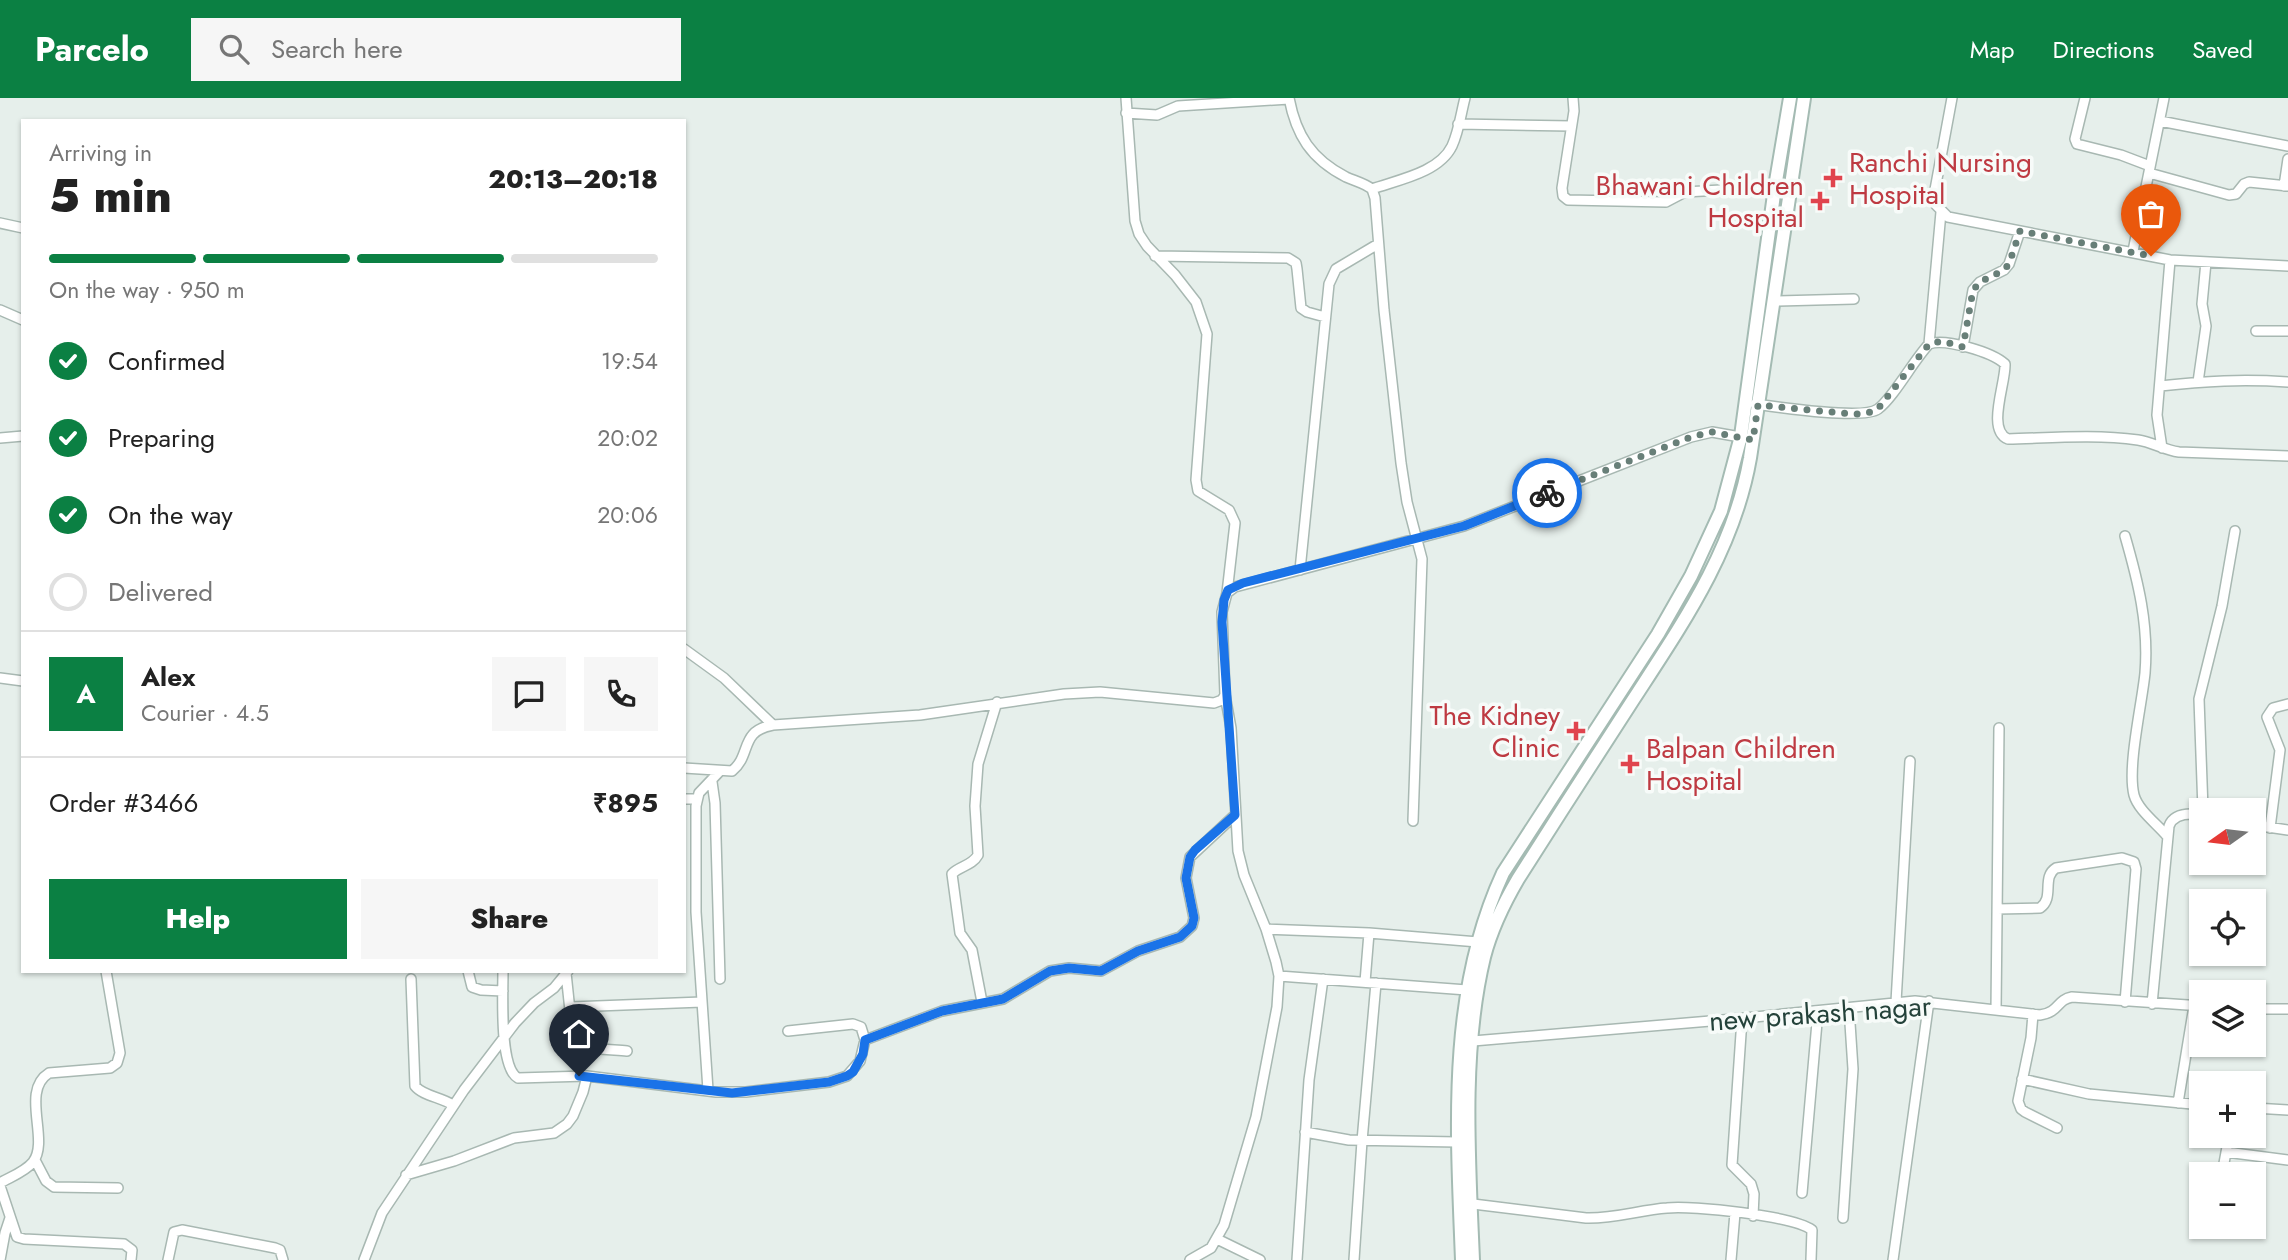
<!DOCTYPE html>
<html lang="en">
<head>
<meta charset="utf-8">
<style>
  body { margin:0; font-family:Jost,sans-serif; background:#f6f6f6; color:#222; height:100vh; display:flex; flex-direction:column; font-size:26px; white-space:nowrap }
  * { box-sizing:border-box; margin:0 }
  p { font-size:23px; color:#767676 }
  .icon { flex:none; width:38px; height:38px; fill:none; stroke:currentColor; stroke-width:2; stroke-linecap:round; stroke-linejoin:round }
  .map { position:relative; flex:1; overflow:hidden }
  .details { position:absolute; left:21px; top:21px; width:665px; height:854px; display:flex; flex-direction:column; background:#fff; border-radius:0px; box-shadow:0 2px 5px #0004 }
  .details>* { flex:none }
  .needle { width:46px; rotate:256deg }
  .buttons { position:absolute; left:2189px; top:700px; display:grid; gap:14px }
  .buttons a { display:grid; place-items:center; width:77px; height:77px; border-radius:0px; background:#fff; box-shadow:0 2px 5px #0004; font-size:35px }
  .pin { position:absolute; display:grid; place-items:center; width:60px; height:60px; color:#fff; margin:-72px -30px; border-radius:50% 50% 50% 0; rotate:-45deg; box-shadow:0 0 7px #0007 }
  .pin .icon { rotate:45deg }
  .courier { position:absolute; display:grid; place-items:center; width:70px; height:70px; margin:-35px; border:5px solid #1a73e8; border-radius:50%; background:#fff; color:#222; box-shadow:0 2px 9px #0007 }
  .headline em { font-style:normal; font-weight:800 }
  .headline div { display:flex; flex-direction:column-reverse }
  .headline { display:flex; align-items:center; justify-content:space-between; height:119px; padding:0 28px }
  h1 { font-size:46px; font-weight:800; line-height:52px }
  .bar { display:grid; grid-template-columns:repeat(4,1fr); gap:10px 7px; align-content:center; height:84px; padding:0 28px }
  .bar i { height:9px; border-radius:5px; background:#e0e0e0 }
  .bar .active { background:#0b8043 }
  .bar p { grid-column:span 4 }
  .line { display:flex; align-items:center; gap:18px; padding:0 28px; border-top:2px solid #e0e0e0 }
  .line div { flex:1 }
  .round { display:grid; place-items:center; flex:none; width:74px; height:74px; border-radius:0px; background:#f6f6f6 }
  ol { padding:0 28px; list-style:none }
  li { display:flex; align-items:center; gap:21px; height:77px }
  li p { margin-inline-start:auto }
  li .icon { padding:7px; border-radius:50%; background:#0b8043; color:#fff; stroke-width:4 }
  li:last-child { color:#767676 }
  li i { width:38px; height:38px; border:4px solid #e0e0e0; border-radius:50% }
  .primary-button { display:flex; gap:14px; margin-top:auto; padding:14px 28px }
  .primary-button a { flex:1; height:80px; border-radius:0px; background:#0b8043; color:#fff; font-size:28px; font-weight:800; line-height:80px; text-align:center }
  .primary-button a+a { background:#f6f6f6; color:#222 }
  header { display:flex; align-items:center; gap:42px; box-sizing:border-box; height:98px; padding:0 35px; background:#0b8043; color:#fff }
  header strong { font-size:33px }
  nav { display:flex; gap:38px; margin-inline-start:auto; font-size:24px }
  .search { width:490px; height:63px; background:#f6f6f6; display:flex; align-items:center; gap:18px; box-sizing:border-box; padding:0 24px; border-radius:0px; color:#767676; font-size:26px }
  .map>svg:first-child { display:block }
</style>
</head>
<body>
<header>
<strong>Parcelo</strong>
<div class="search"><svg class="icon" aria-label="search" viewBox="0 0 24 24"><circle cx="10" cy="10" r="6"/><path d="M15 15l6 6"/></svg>Search here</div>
<nav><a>Map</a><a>Directions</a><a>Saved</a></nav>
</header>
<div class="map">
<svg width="2288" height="1162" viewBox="0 0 2288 1162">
  <rect width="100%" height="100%" fill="#e6efeb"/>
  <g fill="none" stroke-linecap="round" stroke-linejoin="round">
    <defs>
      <path id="street" d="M1126,0L1135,123L1139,136L1147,148L1175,177L1196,204L1207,236L1196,382L1198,393L1229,412L1235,425L1227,495
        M1289,0C1296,37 1311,61 1346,79C1355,83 1364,85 1372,91L1375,100L1384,212L1401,365L1407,404L1422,461L1413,723
        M1573,0L1574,13L1562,90L1563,98L1568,102L1666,104L1685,94L1775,89
        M1952,0L1934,97L1936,107L1948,119L2170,162L2288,168
        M2085,0L2075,41L2077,46L2121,57L2150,68
        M1126,15L1157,17L1178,8L1289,1
        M2160,23L2288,48
        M1458,26L1571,28
        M2149,75L2229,97L2236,96L2244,86L2249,84L2288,88
        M2284,88L2288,61
        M1372,91C1397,82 1439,75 1452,48C1459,33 1461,15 1465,0
        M0,125L23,130
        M2133,153L2164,0
        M1155,158L1288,160L1296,165L1297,171L1301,210L1307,214L1325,219
        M1774,203L1854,201
        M0,212L23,222
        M2256,233H2288
        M1929,246L1941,114
        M1963,249L1973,192L1980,184L2004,172L2009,166L2020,133
        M2198,284L2206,228L2202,206L2206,164
        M2160,288C2206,283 2242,281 2288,284
        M1755,306C1777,309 1863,322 1878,311C1894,299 1913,263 1929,246C1945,240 1992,254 2005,266C2006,285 1986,332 2008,341C2050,340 2095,336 2138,342C2152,344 2164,352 2179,354L2288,358
        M0,340L23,338
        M2162,350L2157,317L2170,162
        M2125,438C2138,483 2149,527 2145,575C2142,606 2127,669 2134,697C2138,712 2157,726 2167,738
        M1300,472L1329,186L1336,171L1378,146
        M684,551L724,580L773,627
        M0,580L23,583
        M684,670L732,673C752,657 739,633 773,627L920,617L1064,596L1100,594L1214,605L1222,602L1225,597L1222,514L1227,495L1235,489L1464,428L1691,339L1712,334L1746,340
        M712,684L715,705L720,881
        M684,701H697
        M2203,712L2199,601L2222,508L2235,433
        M2254,727L2288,732
        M2270,730L2280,652L2267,619L2273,610L2288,606
        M1997,811L2040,810C2055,800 2041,779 2056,770L2122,760L2134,764L2136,771L2125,904
        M1266,831L1369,835L1478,844
        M468,873L472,889L481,892L503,893
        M503,873C503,895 499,970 518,980L587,978L716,994H746L829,984L847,978L860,963L865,942L942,913L1003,901L1050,873L1069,870L1101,873L1138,853L1180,839L1192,828L1194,820L1186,780L1190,759L1235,717
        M566,875L573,941C586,953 610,951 627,953
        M1279,878L1467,892
        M411,881L415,988C423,998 441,999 453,1007
        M1365,884L1369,835
        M982,904L972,852L960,835L952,776C959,768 972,768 978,757L975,708L978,666L997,604
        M1896,904L1910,663
        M2152,906L2169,728C2174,715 2189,715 2202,717
        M571,909L702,904
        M2254,911H2288
        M1996,912L1999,630
        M2033,916L2031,940L2018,1003L2021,1011L2025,1014L2057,1030
        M1742,921L1732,1067L1751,1086L1754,1096L1753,1118
        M788,933L853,926L861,929L865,942
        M1473,943L1734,921L1915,903L2040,917C2060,914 2056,902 2072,899L2202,908
        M2022,981L2089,996L2202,1007
        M708,992L696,814V708L699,695L719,674
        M2178,1005L2194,908
        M2254,1010L2288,1012
        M1305,1034L1349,1042L1457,1044
        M2226,1054L2288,1062
        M35,1062L46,1083L54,1089L118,1090
        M2222,1076L2229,1038
        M406,1077L454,1063L514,1040L554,1035L567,1026L573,1018L583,994L587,978
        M0,1085C10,1079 25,1074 33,1064C50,1042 20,993 49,975L110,970L117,965L120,955L106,873
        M0,1088L17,1139L24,1141L124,1146L132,1152L131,1162
        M1802,1095L1818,913
        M1465,1105L1586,1120C1613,1121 1640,1112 1667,1110C1692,1107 1794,1118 1812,1132L1811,1162
        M1843,1120L1853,971L1849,910
        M1217,1141L1260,1162
        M0,1162L5,1135L10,1120
        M168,1162L174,1134L182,1132L275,1150L280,1152L283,1162
        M364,1162L382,1115L464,992L515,925L534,905L554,890L568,873
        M1190,1162L1211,1150L1224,1127L1256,1019L1277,909L1279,878L1276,864L1266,831L1244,777L1238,753L1231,630L1225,597
        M1297,1162L1309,982L1323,881
        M1354,1162L1362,1043L1376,885
        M1731,1162L1735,1115
        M1893,1162L1929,903"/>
      <path id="secondary" d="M1462,1162C1457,1032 1447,896 1503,775L1658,536L1691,478L1721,413L1741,338L1775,89L1790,0
        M1473,1162C1469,1066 1461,953 1484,859C1491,832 1504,805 1518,781C1556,721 1594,662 1633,602C1683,525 1734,452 1750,360L1804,0"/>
    </defs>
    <use href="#street" stroke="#a8b8b2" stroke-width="12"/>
    <use href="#secondary" stroke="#a4bbb3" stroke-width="16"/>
    <use href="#street" stroke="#fff" stroke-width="9"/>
    <use href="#secondary" stroke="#fff" stroke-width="12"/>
  </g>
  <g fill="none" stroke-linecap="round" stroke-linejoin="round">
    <path stroke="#687f78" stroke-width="7" stroke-dasharray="0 12.6" d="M1547,395L1691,339L1712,334L1753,342L1758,307L1852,316H1864L1877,312L1929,246L1942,243L1963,249L1973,192L1980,184L2004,172L2009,166L2020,133L2151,158"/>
    <path stroke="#1a73e8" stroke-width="9" d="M579,978L732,995L829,984L847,978L853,974L863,956L865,942L942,913L1003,901L1050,873L1069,870L1101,873L1138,853L1180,839L1192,828L1194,820L1186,780L1190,759L1195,752L1235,717L1222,524L1224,502L1228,492L1243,485L1464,428L1547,395"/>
  </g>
  <g fill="#e0444e" stroke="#f7fbf9" stroke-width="2.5">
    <path d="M1829.5 69.5h7v7h7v7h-7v7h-7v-7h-7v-7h7z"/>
    <path d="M1816.5 92.5h7v7h7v7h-7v7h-7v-7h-7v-7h7z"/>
    <path d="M1572.5 622.5h7v7h7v7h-7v7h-7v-7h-7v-7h7z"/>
    <path d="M1626.5 655.5h7v7h7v7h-7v7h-7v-7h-7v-7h7z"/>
  </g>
  <g text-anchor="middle" stroke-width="7" stroke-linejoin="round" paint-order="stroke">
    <g font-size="28" fill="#be3a42" stroke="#f7fbf9" text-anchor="start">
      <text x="1849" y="74">Ranchi Nursing<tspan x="1849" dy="32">Hospital</tspan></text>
      <text x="1804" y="97" text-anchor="end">Bhawani Children<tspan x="1804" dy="32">Hospital</tspan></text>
      <text x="1560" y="627" text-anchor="end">The Kidney<tspan x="1560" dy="32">Clinic</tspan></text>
      <text x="1646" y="660">Balpan Children<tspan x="1646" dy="32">Hospital</tspan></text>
    </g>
    <g font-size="28" fill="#24423a" stroke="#f7fbf9">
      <text transform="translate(1820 915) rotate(-4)" y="10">new prakash nagar</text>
    </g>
  </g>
</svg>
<div class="buttons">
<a><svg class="needle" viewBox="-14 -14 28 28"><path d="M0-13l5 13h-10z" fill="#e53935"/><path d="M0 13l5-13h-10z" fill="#767676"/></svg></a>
<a><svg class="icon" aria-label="locate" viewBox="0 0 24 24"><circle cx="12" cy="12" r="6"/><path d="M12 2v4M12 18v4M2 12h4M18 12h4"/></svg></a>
<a><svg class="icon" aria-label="layers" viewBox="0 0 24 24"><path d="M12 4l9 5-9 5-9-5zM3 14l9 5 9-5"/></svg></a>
<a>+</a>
<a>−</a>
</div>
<div class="pin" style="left:2151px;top:158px;background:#ea580c"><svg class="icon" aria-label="bag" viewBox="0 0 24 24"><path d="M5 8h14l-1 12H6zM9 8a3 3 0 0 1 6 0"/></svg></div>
<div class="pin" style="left:579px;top:978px;background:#1f2937"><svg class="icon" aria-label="home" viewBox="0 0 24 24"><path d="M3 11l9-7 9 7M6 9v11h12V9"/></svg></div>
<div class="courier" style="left:1547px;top:395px"><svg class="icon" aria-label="bike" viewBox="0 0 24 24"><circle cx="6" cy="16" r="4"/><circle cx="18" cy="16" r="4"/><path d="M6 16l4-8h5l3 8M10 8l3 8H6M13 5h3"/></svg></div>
<section class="details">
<div class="headline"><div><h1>5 min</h1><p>Arriving in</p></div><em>20:13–20:18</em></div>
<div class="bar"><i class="active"></i><i class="active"></i><i class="active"></i><i></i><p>On the way · 950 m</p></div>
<ol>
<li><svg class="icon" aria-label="check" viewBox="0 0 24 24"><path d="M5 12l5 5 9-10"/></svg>Confirmed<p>19:54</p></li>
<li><svg class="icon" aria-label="check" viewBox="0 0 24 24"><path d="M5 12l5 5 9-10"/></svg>Preparing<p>20:02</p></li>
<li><svg class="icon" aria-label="check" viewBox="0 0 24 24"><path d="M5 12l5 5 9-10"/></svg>On the way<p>20:06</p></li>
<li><i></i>Delivered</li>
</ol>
<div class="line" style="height:126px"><b class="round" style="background:#0b8043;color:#fff">A</b><div><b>Alex</b><p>Courier · 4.5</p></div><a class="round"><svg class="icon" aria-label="chat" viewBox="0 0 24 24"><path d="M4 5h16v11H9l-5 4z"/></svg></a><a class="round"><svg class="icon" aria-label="phone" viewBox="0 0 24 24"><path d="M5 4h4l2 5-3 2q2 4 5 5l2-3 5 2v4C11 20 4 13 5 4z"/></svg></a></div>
<div class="line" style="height:91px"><div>Order #3466</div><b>₹895</b></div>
<div class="primary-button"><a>Help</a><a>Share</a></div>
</section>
</div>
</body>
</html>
